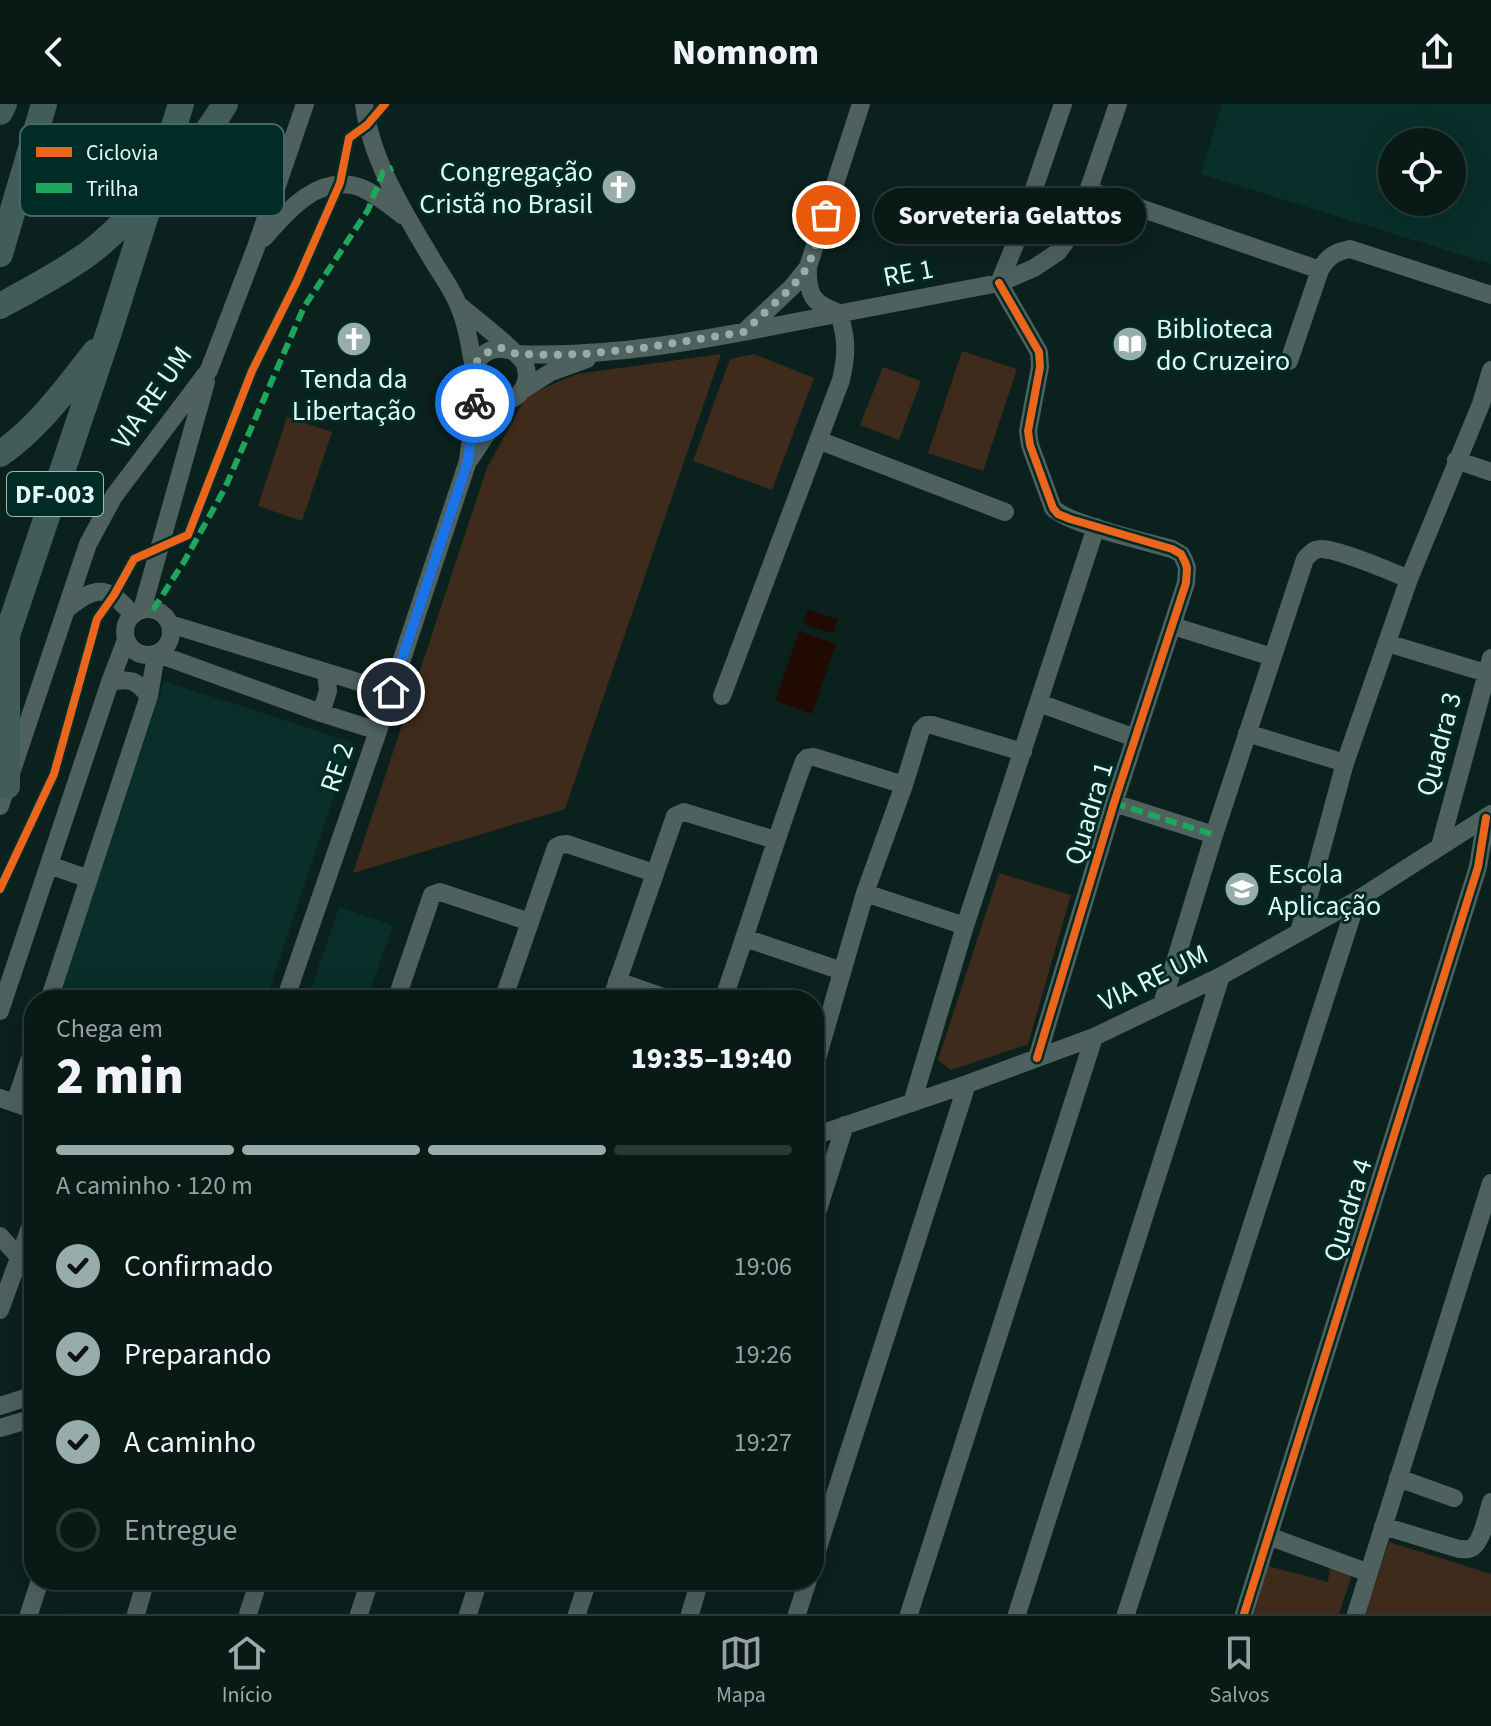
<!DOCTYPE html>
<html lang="pt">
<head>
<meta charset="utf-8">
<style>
  body { margin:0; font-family:"Source Sans 3",sans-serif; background:#11221f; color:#f1f3f6; height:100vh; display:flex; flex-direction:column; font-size:30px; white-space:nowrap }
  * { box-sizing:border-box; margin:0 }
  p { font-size:26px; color:#98a0a1 }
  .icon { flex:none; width:44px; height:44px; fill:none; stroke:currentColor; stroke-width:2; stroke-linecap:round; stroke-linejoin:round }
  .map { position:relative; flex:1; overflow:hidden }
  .sheet { position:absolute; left:24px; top:886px; width:800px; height:600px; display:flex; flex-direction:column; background:#081916; border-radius:32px; box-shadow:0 8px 32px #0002,0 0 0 2px #293835 }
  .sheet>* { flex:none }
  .controls { position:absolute; left:1378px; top:24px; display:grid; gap:16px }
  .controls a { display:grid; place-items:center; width:88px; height:88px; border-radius:50%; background:#081916; box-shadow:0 8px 32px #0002,0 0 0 2px #293835; font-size:40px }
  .pin { position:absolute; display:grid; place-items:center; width:68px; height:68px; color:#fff; margin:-34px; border:4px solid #fff; border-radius:50%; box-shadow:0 2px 8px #0007 }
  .courier { position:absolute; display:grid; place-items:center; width:80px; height:80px; margin:-40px; border:6px solid #1a73e8; border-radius:50%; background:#fff; color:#222; box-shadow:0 2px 10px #0007 }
  .bubble { position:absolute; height:56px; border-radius:28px; background:#081916; box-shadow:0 8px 32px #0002,0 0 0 2px #293835; font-size:26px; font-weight:800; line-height:56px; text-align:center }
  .headline em { font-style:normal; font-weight:800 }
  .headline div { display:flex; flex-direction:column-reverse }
  .headline { display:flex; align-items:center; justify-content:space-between; height:136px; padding:0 32px }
  h1 { font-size:52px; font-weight:800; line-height:60px }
  .bar { display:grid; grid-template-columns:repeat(4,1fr); gap:12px 8px; align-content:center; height:96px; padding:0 32px }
  .bar i { height:10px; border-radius:6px; background:#293835 }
  .bar .current { background:#97ada9 }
  .bar p { grid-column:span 4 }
  ol { padding:0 32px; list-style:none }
  li { display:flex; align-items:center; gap:24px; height:88px }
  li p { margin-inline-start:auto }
  li .icon { padding:8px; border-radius:50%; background:#97ada9; color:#111; stroke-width:4 }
  li:last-child { color:#98a0a1 }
  li i { width:44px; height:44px; border:4px solid #293835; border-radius:50% }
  header { display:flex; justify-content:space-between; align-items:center; height:104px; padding:0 32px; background:#081916; font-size:36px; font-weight:800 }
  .tabs { display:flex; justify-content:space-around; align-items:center; height:112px; border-top:2px solid #293835; background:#081916; font-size:22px; color:#98a0a1 }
  .tabs a { display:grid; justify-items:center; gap:4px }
  .tabs .current { color:#97ada9 }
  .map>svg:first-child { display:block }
</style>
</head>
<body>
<header><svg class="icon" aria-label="back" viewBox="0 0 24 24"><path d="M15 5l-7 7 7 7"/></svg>Nomnom<svg class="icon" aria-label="share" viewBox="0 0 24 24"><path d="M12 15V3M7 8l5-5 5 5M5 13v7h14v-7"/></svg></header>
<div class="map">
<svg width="1491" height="1510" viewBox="0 0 1491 1510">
  <rect width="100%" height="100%" fill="#0a211e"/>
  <path fill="#082f2a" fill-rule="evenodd" d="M1222,0H1491V160L1201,70ZM1452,38V98H1392V38Z
    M164,577L352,638L266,896H59Z
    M339,803L393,821L367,896H307Z"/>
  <path fill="#3f2b1b" d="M962,247L1017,265L983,367L928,349Z
    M721,250L565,705L353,769L487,364L527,291L577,270Z
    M754,250L814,274L772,386L693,357L730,255Z
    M883,263L921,277L899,336L860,321Z
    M287,313L332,328L302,417L258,402Z
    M999,769L1071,791L1028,940L951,966L938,956Z
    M1389,1438L1491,1470V1510H1365Z
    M1268,1462L1328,1478L1330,1463L1352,1470L1339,1510H1254Z"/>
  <path fill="#210b03" d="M808,505L838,516L833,530L803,520Z
    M799,527L836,540L812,610L775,597Z"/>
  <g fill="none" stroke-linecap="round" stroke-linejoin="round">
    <path stroke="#4e615e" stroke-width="18" d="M364,0C371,57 404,108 433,157C442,172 454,188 460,205C468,224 470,244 474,265
      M1088,86L1320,166
      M264,134C288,106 319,70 359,83C375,89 389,101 402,111
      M808,163C807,191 813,200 839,209
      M461,203C473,213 521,250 525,261C529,271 526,283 519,290C511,298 500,300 490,296C457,284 475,234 512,247
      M744,228L792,183L808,163L861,0
      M517,250C610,254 703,236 795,218C863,205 931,192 999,179L1034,164L1058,148L1075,125L1118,0
      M1289,257L1320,166C1327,153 1335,148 1350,145L1491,191
      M521,287L551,268L587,255
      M818,336L1005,408
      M470,355L509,296
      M1456,356L1491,368
      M125 528a23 23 0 1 1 46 0a23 23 0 1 1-46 0Z
      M67,505C97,480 108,482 133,511
      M142,506L206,278
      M170,520L391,588
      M1173,522L1272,553
      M1387,539L1486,569
      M158,550L321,609L378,627
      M110,578C131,574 136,576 149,592
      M722,592L841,276C847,250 847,235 839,209
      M1039,599L1135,634
      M321,609L328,587L326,568
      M1247,629L1345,659
      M1114,699L1214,731
      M0,702L88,440L114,392L209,266L256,143L305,0
      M1440,742L1491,554
      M49,761L89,775
      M865,789L965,822
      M1299,828L1345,659L1409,475L1481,300L1491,266
      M745,834L842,867
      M617,877L672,896
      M49,896L149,592L156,551
      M285,896L378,627L468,357L477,286
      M396,896L432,791L440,788L530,818
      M503,896L556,743L560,741L567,740L654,769
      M611,896L675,712L684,708L775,736
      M723,896C751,817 775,736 804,657L807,654L814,653L904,681
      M1162,900L1214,731L1305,455C1310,450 1313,445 1321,445C1339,445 1389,467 1409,475
      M0,907L110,578L126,536
      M1037,954L1114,699L1186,479L1187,464L1185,458L1181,450L1172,445C1147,438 1068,420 1053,404L1030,341L1028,327L1040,263L1039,248L999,179L1014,143L1063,0
      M814,965L865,789L904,681L921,626L926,621H932L1023,648
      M0,994L34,1006
      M15,999L34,943
      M912,999L965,822L1096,423
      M814,1032L967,980L1094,933L1221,872L1357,796L1491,710
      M814,1118L845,1021
      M0,1132L19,1153
      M0,1206L34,1113
      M0,1302L34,1291
      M0,1324L34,1314
      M1398,1374L1454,1394
      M1383,1422L1459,1445C1464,1445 1470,1446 1473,1443C1482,1437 1488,1408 1491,1398
      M1268,1432L1369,1469
      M814,1456L967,980
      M29,1510L40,1476
      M136,1510L146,1476
      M248,1510L259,1476
      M359,1510L370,1476
      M468,1510L479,1476
      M577,1510L588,1476
      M690,1510L700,1476
      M797,1510L808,1476
      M909,1510L1094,933
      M1017,1510L1221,872
      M1126,1510L1357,796
      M1244,1510L1478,763L1486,714
      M1356,1510L1491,1079"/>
    <path stroke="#415c59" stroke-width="26" d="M0,8L4,0
      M0,150L44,0
      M0,202C29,186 58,171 85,152C103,140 119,123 135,107C169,75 201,41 225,0
      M0,350C39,323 66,285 95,248
      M7,533V682
      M0,552L109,228L181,0"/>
    <path stroke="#20a55d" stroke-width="6" stroke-dasharray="12 6" stroke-linecap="butt" d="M153,506L185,456L225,384L304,203L368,106L383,68L393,64
      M1114,699L1214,731"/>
    <defs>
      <path id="cycleway" d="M999,179L1039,248L1040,263L1028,327L1030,341L1053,404L1058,410L1070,415L1172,445L1181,450L1185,458L1187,464L1186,479L1114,699L1037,954
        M0,785L54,670L97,515L114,491L134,455L188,431L252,267L297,177L340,79L349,34L367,21L385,0
        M1244,1510L1478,763L1486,714"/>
    </defs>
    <use href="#cycleway" stroke="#002b26" stroke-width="13"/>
    <use href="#cycleway" stroke="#eb651d" stroke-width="8"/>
  </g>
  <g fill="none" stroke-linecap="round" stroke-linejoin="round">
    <path stroke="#97ada9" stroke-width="8" stroke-dasharray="0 14.4" d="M475,299L477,286L473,273L474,265L478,255L491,246L502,244L517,250L552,251L583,250L642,244L744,228L792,183L808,163L826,111"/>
    <path stroke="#1a73e8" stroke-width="10" d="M391,588L468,357L475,299"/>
  </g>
  <defs>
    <symbol id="church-disc" viewBox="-11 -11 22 22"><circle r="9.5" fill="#97ada9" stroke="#002b26"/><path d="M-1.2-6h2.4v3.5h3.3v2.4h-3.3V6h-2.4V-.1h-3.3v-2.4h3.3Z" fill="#fff"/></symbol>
    <symbol id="library-disc" viewBox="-11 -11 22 22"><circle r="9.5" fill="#97ada9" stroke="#002b26"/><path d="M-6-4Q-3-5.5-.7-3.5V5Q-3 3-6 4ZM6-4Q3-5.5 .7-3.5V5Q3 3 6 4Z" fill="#fff"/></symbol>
    <symbol id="school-disc" viewBox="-11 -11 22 22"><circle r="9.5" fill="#97ada9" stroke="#002b26"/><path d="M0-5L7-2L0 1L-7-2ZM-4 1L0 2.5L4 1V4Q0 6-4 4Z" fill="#fff"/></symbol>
  </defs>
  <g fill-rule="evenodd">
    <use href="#church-disc" x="599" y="63" width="40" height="40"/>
    <use href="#church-disc" x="334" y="215" width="40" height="40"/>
    <use href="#library-disc" x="1110" y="220" width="40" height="40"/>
    <use href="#school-disc" x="1222" y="765" width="40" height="40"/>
  </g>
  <g text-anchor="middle" stroke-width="6" stroke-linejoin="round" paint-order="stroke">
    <rect fill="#002b26" stroke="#9fbab6" stroke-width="2" x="7" y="368" width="96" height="44" rx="6"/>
    <g font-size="26" font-weight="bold" fill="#e3f8f4">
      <text x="55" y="399">DF-003</text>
    </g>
    <g font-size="28" fill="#e3f8f4" stroke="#002b26" text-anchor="start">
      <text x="593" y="77" text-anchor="end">Congregação<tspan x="593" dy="32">Cristã no Brasil</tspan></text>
      <text x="1156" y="234">Biblioteca<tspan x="1156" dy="32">do Cruzeiro</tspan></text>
      <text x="354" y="284" text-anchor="middle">Tenda da<tspan x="354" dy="32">Libertação</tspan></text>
      <text x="1268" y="779">Escola<tspan x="1268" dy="32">Aplicação</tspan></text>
    </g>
    <g font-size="28" fill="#e3f8f4" stroke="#002b26">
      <text transform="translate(908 168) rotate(-11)" y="10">RE 1</text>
      <text transform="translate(151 293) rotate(-55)" y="10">VIA RE UM</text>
      <text transform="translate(1438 640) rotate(-75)" y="10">Quadra 3</text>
      <text transform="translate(336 663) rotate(-71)" y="10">RE 2</text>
      <text transform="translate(1088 709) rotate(-73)" y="10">Quadra 1</text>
      <text transform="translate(1153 873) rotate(-26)" y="10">VIA RE UM</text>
      <text transform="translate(1347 1106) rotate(-73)" y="10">Quadra 4</text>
    </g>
  </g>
  <rect x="20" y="20" width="264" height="92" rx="12" fill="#002b26" stroke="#446864" stroke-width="2"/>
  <rect x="36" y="43" width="36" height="10" fill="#eb651d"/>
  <rect x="36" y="79" width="36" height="10" fill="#20a55d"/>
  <g font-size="22" fill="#e3f8f4">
    <text x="86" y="56">Ciclovia</text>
    <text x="86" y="92">Trilha</text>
  </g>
</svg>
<div class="controls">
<a><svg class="icon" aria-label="locate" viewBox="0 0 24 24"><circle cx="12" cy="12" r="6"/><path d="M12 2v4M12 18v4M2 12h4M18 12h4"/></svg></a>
</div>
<div class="pin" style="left:826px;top:111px;background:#ea580c"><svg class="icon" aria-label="bag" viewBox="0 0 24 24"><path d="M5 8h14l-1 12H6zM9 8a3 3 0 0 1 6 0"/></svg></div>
<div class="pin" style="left:391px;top:588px;background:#1f2937"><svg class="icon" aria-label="home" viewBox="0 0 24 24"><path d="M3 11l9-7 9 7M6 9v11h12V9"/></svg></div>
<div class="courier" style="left:475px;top:299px"><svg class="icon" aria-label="bike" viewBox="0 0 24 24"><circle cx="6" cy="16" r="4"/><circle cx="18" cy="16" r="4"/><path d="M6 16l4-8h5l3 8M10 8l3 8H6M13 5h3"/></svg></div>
<div class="bubble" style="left:874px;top:84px;width:272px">Sorveteria Gelattos</div>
<section class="sheet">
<div class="headline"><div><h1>2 min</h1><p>Chega em</p></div><em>19:35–19:40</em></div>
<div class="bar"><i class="current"></i><i class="current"></i><i class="current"></i><i></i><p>A caminho · 120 m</p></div>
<ol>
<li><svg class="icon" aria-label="check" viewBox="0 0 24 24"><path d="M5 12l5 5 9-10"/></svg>Confirmado<p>19:06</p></li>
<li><svg class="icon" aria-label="check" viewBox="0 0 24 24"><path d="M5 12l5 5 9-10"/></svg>Preparando<p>19:26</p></li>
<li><svg class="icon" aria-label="check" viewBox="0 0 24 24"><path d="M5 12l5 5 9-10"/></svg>A caminho<p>19:27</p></li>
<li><i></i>Entregue</li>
</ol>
</section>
</div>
<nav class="tabs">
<a class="current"><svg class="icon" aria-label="home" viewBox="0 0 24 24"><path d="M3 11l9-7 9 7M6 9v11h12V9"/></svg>Início</a>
<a><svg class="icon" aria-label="map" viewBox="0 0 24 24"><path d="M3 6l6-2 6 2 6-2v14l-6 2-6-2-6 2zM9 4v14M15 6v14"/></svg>Mapa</a>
<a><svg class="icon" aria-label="saved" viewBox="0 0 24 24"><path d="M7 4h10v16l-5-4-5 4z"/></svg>Salvos</a>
</nav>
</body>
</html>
